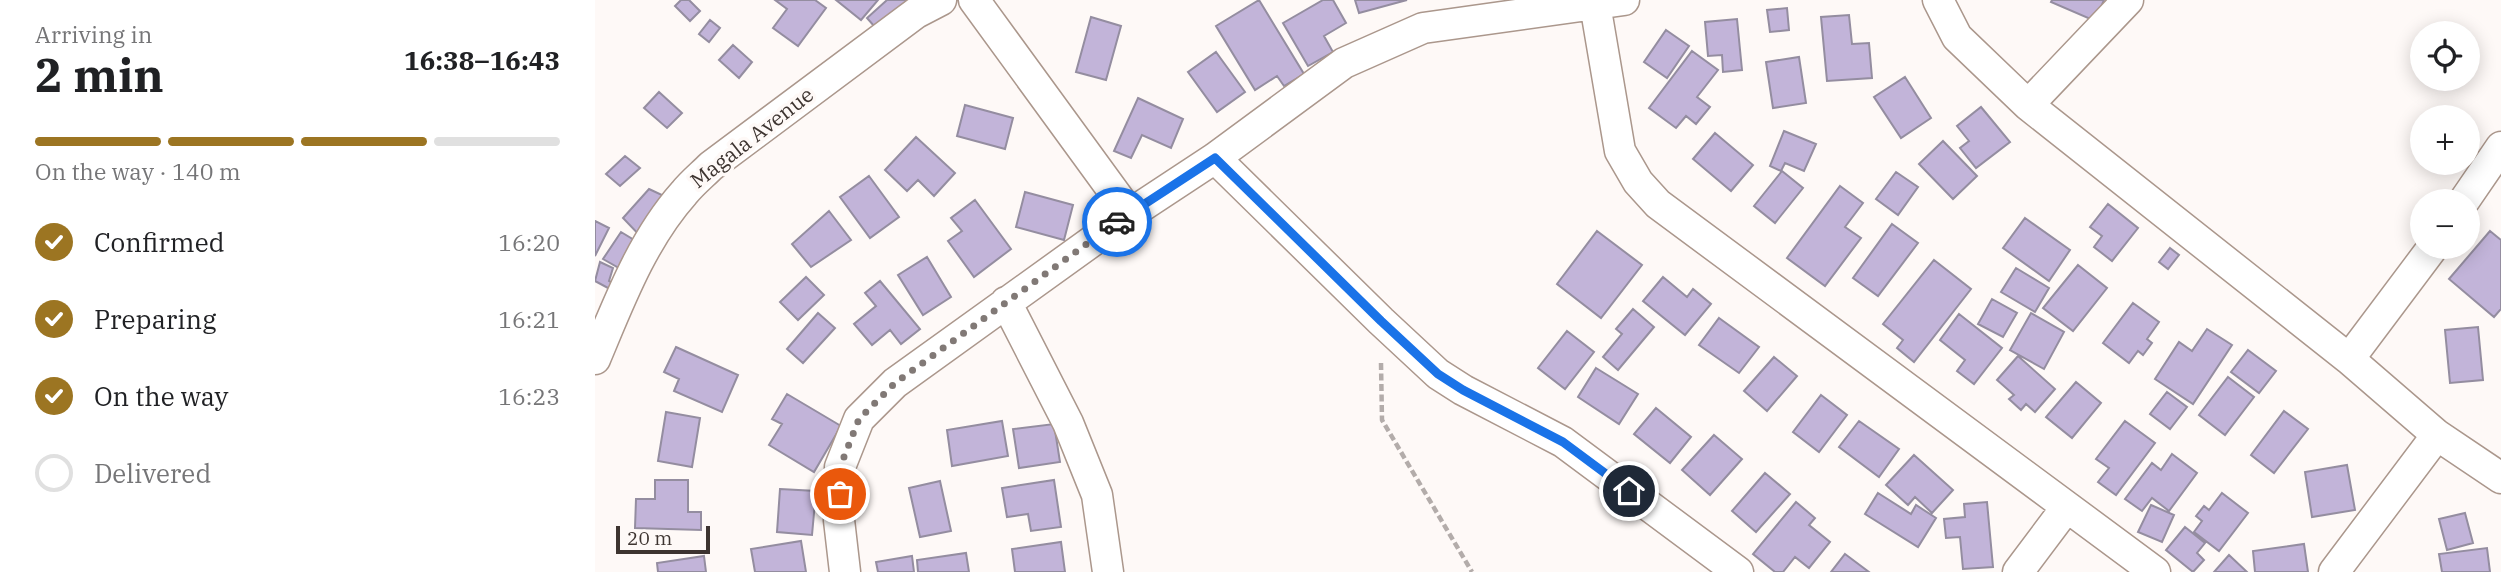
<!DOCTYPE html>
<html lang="en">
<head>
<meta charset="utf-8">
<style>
  body { margin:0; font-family:"IBM Plex Serif",serif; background:#f2f2f2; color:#202124; height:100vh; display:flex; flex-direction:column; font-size:26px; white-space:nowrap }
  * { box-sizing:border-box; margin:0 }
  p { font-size:23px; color:#757577 }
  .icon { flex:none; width:38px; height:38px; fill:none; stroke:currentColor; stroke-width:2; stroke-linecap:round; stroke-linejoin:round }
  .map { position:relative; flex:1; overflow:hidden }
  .panel { display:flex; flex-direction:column; background:#fff; width:595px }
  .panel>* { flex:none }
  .buttons { position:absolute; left:1815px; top:21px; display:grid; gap:14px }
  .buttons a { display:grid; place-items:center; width:70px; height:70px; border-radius:50%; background:#fff; box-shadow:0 4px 18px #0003; font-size:35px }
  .scale { position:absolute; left:21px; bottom:18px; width:94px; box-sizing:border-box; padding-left:7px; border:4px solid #3d3430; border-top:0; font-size:19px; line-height:24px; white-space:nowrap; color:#3d3430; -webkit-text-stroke:5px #fef9f7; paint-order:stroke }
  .pin { position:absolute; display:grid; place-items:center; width:60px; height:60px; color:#fff; margin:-30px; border:4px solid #fff; border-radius:50%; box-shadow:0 2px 7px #0007 }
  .courier { position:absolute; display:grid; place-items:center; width:70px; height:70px; margin:-35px; border:5px solid #1a73e8; border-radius:50%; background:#fff; color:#222; box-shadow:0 2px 9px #0007 }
  .summary em { font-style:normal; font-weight:700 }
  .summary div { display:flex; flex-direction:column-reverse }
  .summary { display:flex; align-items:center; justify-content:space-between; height:119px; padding:0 35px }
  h1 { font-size:46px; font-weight:700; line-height:52px }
  .bar { display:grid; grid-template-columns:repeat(4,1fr); gap:10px 7px; align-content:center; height:84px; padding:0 35px }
  .bar i { height:9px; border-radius:5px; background:#e0e0e0 }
  .bar .active { background:#9c7522 }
  .bar p { grid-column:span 4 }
  ol { padding:0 35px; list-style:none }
  li { display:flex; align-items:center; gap:21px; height:77px }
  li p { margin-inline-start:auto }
  li .icon { padding:7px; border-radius:50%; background:#9c7522; color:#fff; stroke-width:4 }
  li:last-child { color:#757577 }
  li i { width:38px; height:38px; border:4px solid #e0e0e0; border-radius:50% }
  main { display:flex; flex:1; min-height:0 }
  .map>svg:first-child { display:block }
</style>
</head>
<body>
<main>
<section class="panel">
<div class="summary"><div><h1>2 min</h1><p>Arriving in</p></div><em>16:38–16:43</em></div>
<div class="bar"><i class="active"></i><i class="active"></i><i class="active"></i><i></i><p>On the way · 140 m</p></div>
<ol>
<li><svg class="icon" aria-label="check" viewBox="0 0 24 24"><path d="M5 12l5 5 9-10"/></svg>Confirmed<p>16:20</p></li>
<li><svg class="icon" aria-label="check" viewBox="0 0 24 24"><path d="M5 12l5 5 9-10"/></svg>Preparing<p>16:21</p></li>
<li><svg class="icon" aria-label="check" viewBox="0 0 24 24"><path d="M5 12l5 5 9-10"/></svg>On the way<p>16:23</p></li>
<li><i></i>Delivered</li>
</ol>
</section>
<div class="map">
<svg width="1906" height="572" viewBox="0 0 1906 572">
  <rect width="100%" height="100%" fill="#fef9f7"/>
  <path fill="#c2b4d9" stroke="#948da0" stroke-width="2" d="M86,0H94L105,11L95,21L80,6Z
    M180,0H220L231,8L203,46L178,28L192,9Z
    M241,0H283L266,20Z
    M292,0H311L320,10L286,34L272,18Z
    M664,0L709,74L689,86L682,76L660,90L621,26Z
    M728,0H738L751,23L729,36L738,52L713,66L688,23Z
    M760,0H812L764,13Z
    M1457,0H1509L1500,21L1456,2Z
    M1192,8L1194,30L1175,32L1172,10Z
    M1254,15L1257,44L1274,43L1277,78L1232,81L1226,17Z
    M496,17L526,26L511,80L481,72Z
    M1142,19L1147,70L1128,72L1127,55L1113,56L1110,22Z
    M115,20L125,28L114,42L104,34Z
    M1071,30L1094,46L1072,78L1049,62Z
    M138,45L157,62L144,78L124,60Z
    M1097,51L1123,70L1102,97L1115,107L1101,124L1091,116L1081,128L1054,108Z
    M621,52L650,92L622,112L593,72Z
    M1204,57L1211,103L1178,108L1171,62Z
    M1310,77L1336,118L1306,138L1279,97Z
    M64,92L87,113L72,128L49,108Z
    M543,98L588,119L576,148L547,135L536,158L519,151Z
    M370,105L418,118L410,149L362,136Z
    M1386,107L1415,142L1381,168L1365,148L1374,141L1362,126Z
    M1189,131L1221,144L1209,171L1190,163L1186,171L1175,166Z
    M1120,133L1158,165L1136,191L1098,159Z
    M321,137L360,173L339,196L323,180L312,191L290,170Z
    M1348,141L1382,176L1358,199L1324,164Z
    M30,156L45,168L25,186L11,174Z
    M1187,171L1208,188L1180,223L1159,206Z
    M1301,172L1323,187L1303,215L1281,199Z
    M274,176L304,217L275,238L245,197Z
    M1245,186L1268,203L1250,227L1266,238L1230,286L1192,258Z
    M54,189L82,202L50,241L28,218Z
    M430,192L478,205L469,240L421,227Z
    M380,200L416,249L379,277L353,241L367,231L356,218Z
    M1513,204L1543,228L1517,261L1499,247L1507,236L1495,227Z
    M234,211L256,240L216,267L197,244Z
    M1430,218L1475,250L1454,281L1408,248Z
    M0,221L14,228L0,256Z
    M1297,224L1323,243L1283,296L1258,278Z
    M1002,231L1047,265L1006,318L962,284Z
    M1895,231L1906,240V309L1899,317L1854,279Z
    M26,232L44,243L31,272L8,259Z
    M1575,248L1584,255L1573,269L1564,262Z
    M332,257L356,297L328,315L303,275Z
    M1339,260L1376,289L1319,362L1302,348L1308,340L1288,324Z
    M5,262L18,268L14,281L25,287L24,294L0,281Z
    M1483,265L1512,288L1478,331L1448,308Z
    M1421,268L1454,288L1440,312L1406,292Z
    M211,277L229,295L203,320L185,302Z
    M1068,277L1092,297L1098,289L1116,304L1090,335L1048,301Z
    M285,281L325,329L306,344L295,330L277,345L259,324L281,306L270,293Z
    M1397,299L1422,313L1408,337L1383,324Z
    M1538,303L1564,322L1552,339L1557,343L1548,355L1543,351L1534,363L1508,343Z
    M1038,309L1059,327L1023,370L1008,357L1027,334L1021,329Z
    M223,313L240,328L208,363L192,349Z
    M1436,313L1469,332L1449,369L1415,350Z
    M1364,314L1407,348L1379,384L1362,371L1370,360L1345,340Z
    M1124,318L1164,347L1144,373L1104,345Z
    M1883,327L1888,380L1855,383L1850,330Z
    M1612,329L1637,345L1598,404L1560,379L1584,342L1597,351Z
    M972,331L999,352L970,389L943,368Z
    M81,347L143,375L127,412L79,391L84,379L69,372Z
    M1653,350L1681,371L1664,393L1636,372Z
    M1423,356L1460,389L1440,412L1431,404L1426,410L1414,399L1419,395L1402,380Z
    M1179,357L1202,376L1172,411L1149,391Z
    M1001,368L1043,394L1024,424L983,397Z
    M1633,377L1659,397L1630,435L1604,415Z
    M1481,382L1506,403L1477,438L1451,417Z
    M1572,392L1592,407L1575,429L1555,414Z
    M192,394L246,426L219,472L174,445L187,424L177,419Z
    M1226,395L1252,415L1224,452L1198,432Z
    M1061,408L1096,437L1075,463L1039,434Z
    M1689,411L1713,429L1679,473L1656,455Z
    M71,412L105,418L97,467L63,461Z
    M407,421L413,456L357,466L352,430Z
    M1264,421L1304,449L1284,477L1244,447Z
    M1530,421L1560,443L1521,495L1503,482L1514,468L1501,459Z
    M459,424L465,462L424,468L418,429Z
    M1119,435L1147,459L1115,495L1087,470Z
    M1577,454L1602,473L1574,511L1557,498L1547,511L1530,499L1557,463L1566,470Z
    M1319,455L1358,490L1337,513L1320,497L1313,505L1291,485Z
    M1752,465L1760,510L1717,517L1710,472Z
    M1170,473L1195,494L1161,532L1137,511Z
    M60,480H93V512H106V530L40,528L41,499H60Z
    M459,480L466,527L436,531L433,514L412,517L407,488Z
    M345,481L356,531L325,537L314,488Z
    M185,489L221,491L217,535L182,532Z
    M1283,493L1316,514L1321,505L1341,518L1323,547L1270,514Z
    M1627,493L1653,513L1624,551L1599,532L1607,521L1601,516L1609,506L1614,510Z
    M1201,502L1220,518L1214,525L1235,542L1214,568L1200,557L1188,572H1180L1158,554Z
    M1392,502L1398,567L1368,569L1365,537L1351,538L1349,519L1370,517L1369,504Z
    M1556,505L1579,515L1567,542L1543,532Z
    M1870,513L1878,543L1852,550L1844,519Z
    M1590,527L1610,543L1602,553L1609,560L1598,572L1571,550Z
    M206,541L211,572H160L156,549Z
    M466,542L470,572H420L417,549Z
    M1709,544L1713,572H1660L1658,551Z
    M1892,548L1895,572H1847L1844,554Z
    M371,553L374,572H323L322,560Z
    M1250,554L1274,572H1236Z
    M1634,555L1652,572H1619Z
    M109,556L111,572H63L62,563Z
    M317,556L319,572H283L281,562Z"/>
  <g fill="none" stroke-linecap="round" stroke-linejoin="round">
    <defs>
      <path id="street" d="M379,0L535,214
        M1343,0L1362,37L1433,105L1754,359L1842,435L1906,478
        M1000,4L1025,151L1043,182L1063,204L1560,572
        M1433,105L1533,0
        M620,158L786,321L843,374L868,390L968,442L1143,572
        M1869,201L1906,147
        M411,302L473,423L502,495L513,572
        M0,359C24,302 47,240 89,193C97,183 107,175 116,166L321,13L346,0
        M1754,359L1838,247
        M250,572L244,520L245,467L264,419L300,383L535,214L620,158L749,63L828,28L1029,0
        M1423,572L1471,508
        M1739,572L1842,435"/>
    </defs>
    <use href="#street" stroke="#ab978c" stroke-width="33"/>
    <path stroke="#b3acaa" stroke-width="4.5" stroke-dasharray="7 3.5" stroke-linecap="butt" d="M786,363L787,420L877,572"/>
    <use href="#street" stroke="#fff" stroke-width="30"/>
  </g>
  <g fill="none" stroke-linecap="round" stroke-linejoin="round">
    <path stroke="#817976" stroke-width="7" stroke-dasharray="0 12.6" d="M245,494V467L264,419L300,383L522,222"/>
    <path stroke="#1a73e8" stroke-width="9" d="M522,222L620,158L786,321L843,374L868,390L968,442L1034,491"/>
  </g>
  <g text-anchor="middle" stroke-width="7" stroke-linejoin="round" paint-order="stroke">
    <g font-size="21" fill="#3d3430" stroke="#fef9f7">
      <text transform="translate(157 138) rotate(-38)" y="7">Magala Avenue</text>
    </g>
  </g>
</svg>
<div class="buttons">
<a><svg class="icon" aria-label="locate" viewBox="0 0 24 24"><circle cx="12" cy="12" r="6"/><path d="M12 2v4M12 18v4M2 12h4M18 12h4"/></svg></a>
<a>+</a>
<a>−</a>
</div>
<div class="scale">20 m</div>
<div class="pin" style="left:245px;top:494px;background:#ea580c"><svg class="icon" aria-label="bag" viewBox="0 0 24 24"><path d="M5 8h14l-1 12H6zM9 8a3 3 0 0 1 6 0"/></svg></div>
<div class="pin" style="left:1034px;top:491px;background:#1f2937"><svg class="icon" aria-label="home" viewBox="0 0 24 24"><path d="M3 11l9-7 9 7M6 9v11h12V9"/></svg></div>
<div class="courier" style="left:522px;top:222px"><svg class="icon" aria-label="car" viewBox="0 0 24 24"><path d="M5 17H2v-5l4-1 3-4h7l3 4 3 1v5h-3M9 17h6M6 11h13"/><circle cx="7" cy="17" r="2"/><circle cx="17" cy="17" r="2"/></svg></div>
</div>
</main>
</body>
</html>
